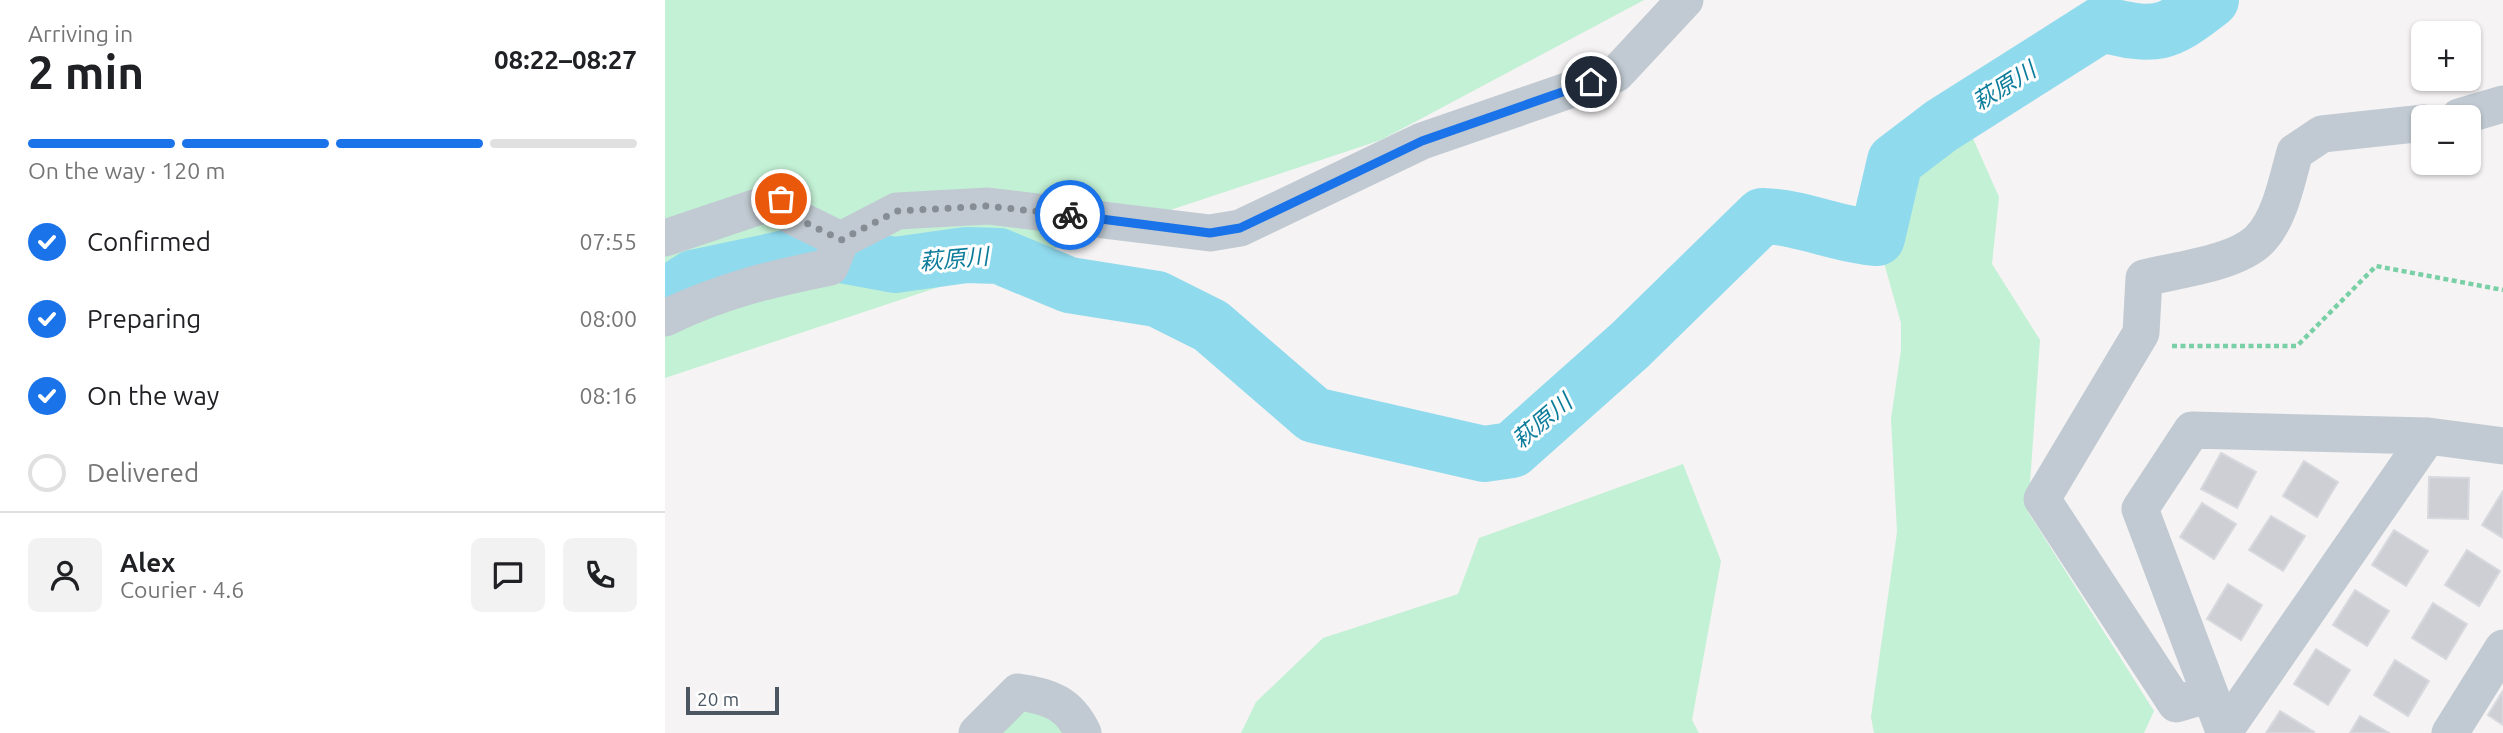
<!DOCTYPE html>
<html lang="en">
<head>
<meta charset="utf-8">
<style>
  body { margin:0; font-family:Ubuntu,"Noto Sans JP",sans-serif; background:#f2f2f2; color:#202124; height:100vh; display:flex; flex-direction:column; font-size:26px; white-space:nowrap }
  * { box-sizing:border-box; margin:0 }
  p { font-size:23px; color:#757577 }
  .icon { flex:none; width:38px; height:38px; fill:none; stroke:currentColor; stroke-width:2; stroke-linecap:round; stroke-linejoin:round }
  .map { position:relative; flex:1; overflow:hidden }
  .details { display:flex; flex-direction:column; background:#fff; width:665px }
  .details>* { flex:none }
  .fabs { position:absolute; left:1746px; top:21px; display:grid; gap:14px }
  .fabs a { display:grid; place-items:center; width:70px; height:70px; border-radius:10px; background:#fff; box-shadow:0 2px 5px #0004; font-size:35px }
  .scale { position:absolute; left:21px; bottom:18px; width:93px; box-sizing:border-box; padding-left:7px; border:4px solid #4a5661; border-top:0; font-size:19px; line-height:24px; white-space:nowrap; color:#4a5661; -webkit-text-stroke:5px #fff; paint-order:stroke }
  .pin { position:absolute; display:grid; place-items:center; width:60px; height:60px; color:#fff; margin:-30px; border:4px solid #fff; border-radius:50%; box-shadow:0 2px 7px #0007 }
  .courier { position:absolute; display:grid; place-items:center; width:70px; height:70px; margin:-35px; border:5px solid #1a73e8; border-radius:50%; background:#fff; color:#222; box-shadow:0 2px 9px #0007 }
  .head em { font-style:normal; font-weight:600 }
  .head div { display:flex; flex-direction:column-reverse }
  .head { display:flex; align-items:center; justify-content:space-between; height:119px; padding:0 28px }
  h1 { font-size:46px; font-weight:600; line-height:52px }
  .bar { display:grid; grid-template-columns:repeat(4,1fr); gap:10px 7px; align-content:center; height:84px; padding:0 28px }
  .bar i { height:9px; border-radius:5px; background:#e0e0e0 }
  .bar .current { background:#1a73e8 }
  .bar p { grid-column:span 4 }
  .line { display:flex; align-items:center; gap:18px; padding:0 28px; border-top:2px solid #e0e0e0 }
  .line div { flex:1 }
  .round { display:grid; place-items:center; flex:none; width:74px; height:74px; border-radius:10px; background:#f2f2f2 }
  ol { padding:0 28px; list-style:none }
  li { display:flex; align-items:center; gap:21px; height:77px }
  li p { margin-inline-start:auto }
  li .icon { padding:7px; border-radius:50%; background:#1a73e8; color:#fff; stroke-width:4 }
  li:last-child { color:#757577 }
  li i { width:38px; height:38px; border:4px solid #e0e0e0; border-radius:50% }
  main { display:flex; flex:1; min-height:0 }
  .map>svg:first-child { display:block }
</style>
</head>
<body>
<main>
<section class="details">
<div class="head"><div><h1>2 min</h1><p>Arriving in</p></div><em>08:22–08:27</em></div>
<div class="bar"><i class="current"></i><i class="current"></i><i class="current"></i><i></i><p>On the way · 120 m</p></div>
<ol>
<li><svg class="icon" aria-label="check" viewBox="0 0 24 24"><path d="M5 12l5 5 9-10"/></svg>Confirmed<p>07:55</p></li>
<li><svg class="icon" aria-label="check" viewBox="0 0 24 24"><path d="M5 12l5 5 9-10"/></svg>Preparing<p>08:00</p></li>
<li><svg class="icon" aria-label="check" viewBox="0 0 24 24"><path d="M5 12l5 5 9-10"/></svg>On the way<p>08:16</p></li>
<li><i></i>Delivered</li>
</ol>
<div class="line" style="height:126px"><a class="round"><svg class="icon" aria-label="person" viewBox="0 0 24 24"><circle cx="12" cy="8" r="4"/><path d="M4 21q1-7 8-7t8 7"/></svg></a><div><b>Alex</b><p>Courier · 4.6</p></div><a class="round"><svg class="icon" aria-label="chat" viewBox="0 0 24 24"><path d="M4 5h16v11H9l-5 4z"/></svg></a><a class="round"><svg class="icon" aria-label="phone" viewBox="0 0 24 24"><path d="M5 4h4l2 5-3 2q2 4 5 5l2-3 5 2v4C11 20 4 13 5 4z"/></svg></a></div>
</section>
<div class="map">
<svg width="1838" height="733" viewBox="0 0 1838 733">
  <rect width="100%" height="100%" fill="#f5f3f3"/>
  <path fill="#c3f1d5" d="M0,0H979L716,140L0,378Z
    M1302,125L1334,197L1327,264L1375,340L1363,512L1489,711L1479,733H1209L1206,717L1232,532L1226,419L1236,350V323L1212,238L1237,162Z
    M1018,464L1056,561L1027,720L1034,733H576L591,702L658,638L793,594L814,538Z
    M376,711L406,733H329L348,713Z"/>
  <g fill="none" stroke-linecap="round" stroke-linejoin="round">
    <path stroke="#90daee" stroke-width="56" d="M0,296L28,278L154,251L230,265L301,255L334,256L404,285L492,299L546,326L649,415L819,454L847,450L965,345L1097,216C1137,217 1172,235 1212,238L1230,161L1276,126L1437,24C1492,38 1501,35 1546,0"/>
  </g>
  <path fill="#cdcfd5" stroke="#d7d9de" stroke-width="2" d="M1556,453L1591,472L1572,508L1536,489Z
    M1639,461L1673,482L1652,517L1618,496Z
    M1764,477L1804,478L1803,519L1763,518Z
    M1838,491V538L1817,525Z
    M1537,503L1571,524L1549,559L1515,537Z
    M1606,516L1640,536L1618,571L1584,550Z
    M1729,530L1763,551L1741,586L1707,565Z
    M1802,550L1835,571L1814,606L1780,585Z
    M1563,584L1597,605L1576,640L1542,619Z
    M1690,590L1724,611L1702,646L1668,625Z
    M1768,603L1802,624L1781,659L1747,638Z
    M1651,649L1685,670L1663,705L1629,684Z
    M1730,660L1764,681L1743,716L1709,695Z
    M1838,691V725L1823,715Z
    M1615,711L1649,732L1648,733H1601Z
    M1695,716L1724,733H1685Z"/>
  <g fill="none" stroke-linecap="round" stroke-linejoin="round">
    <path stroke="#7ad0a6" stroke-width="4.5" stroke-dasharray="5 3.5" stroke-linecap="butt" d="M1507,346H1632L1711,266L1838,290"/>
    <path stroke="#c1cad2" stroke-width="37" d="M1794,117L1838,104
      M0,238L116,199L127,216L176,240
      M0,318C56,291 105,279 165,267L176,240L232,211L323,206L545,233L575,228L757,141L951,74L1020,0
      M1545,694L1511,704L1377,499L1476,333L1479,278C1512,270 1574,263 1596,238C1616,216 1622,179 1630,152L1657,134L1759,123
      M1559,731L1475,509L1527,430L1763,436L1838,446
      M312,733L353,692C384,696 404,703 418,733
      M1558,733L1763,436
      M1785,733L1838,648"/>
  </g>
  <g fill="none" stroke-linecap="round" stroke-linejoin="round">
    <path stroke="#868d94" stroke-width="7" stroke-dasharray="0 12.6" d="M116,199L127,216L176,240L232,211L323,206L405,215"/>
    <path stroke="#1a73e8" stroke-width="9" d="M405,215L545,233L575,228L757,141L926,82"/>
  </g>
  <g text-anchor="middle" stroke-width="6" stroke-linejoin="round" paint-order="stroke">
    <g font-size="23" font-style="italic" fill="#0c7c9b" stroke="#fff">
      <text transform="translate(1339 86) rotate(-32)" y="8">萩原川</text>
      <text transform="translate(289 259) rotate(-5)" y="8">萩原川</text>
      <text transform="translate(877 421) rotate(-40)" y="8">萩原川</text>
    </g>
  </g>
</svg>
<div class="fabs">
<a>+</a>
<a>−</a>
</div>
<div class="scale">20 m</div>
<div class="pin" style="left:116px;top:199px;background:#ea580c"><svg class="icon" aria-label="bag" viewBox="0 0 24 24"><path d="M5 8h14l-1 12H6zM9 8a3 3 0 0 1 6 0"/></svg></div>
<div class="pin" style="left:926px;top:82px;background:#1f2937"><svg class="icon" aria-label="home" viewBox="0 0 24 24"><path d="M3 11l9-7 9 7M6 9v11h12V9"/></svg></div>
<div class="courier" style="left:405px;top:215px"><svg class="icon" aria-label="bike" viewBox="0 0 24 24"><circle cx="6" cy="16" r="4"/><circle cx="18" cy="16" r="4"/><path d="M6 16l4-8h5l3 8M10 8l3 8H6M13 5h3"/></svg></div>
</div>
</main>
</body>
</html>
